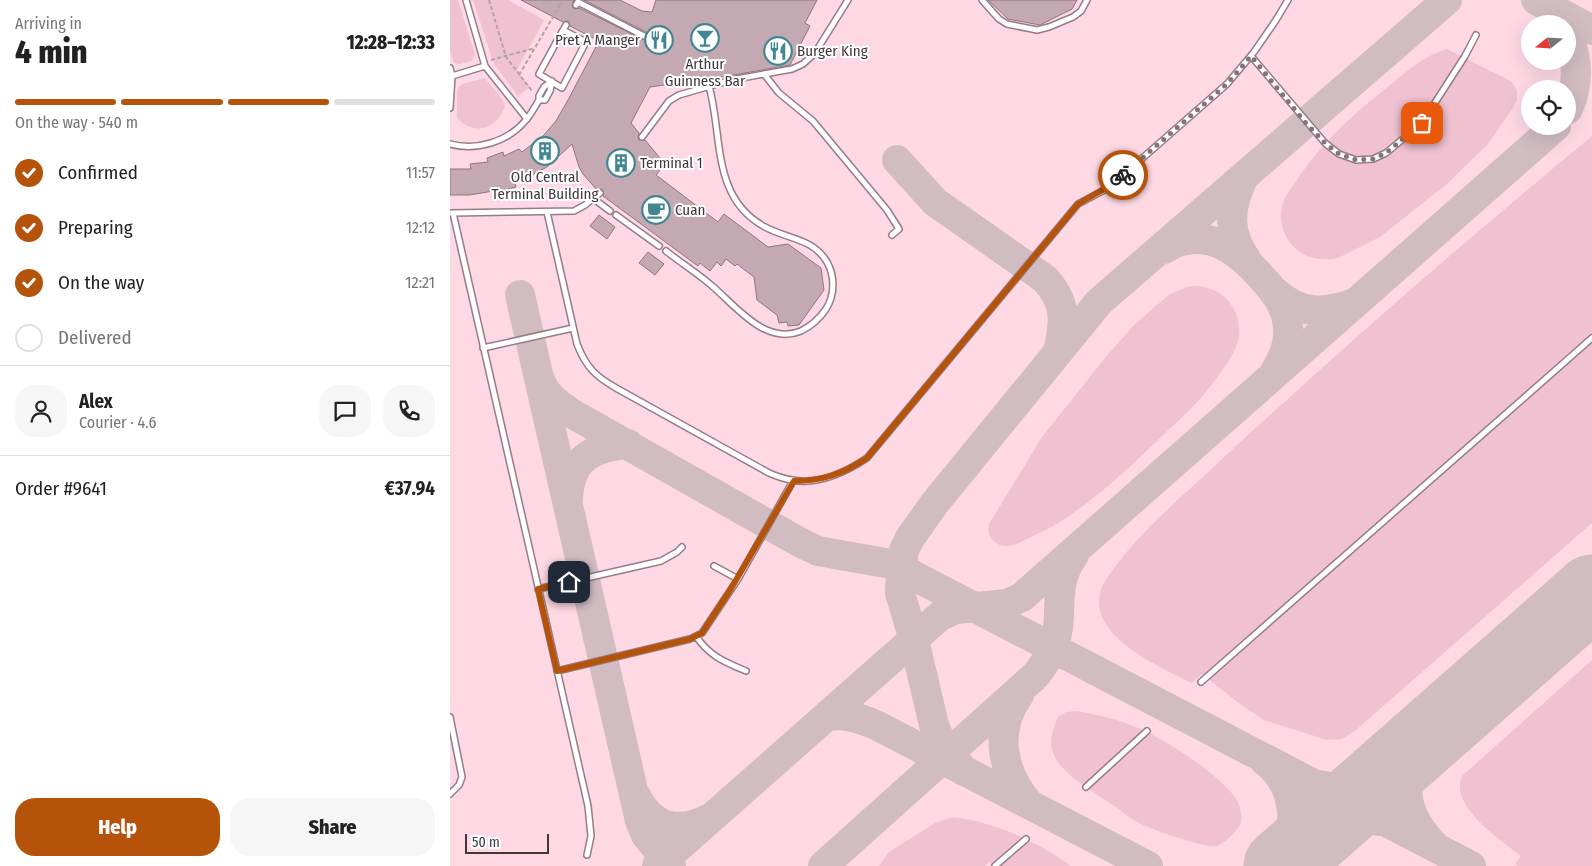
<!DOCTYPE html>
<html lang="en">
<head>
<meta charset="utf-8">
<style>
  body { margin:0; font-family:"Fira Sans Condensed",sans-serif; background:#f6f6f6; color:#222; height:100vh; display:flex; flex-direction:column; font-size:19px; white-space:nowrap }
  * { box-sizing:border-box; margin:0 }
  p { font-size:16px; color:#767676 }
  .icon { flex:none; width:28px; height:28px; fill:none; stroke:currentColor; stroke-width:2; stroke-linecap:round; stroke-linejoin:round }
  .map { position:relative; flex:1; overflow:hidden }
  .details { display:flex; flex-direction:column; background:#fff; width:450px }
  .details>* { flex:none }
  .needle { width:32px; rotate:252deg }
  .buttons { position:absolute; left:1071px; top:15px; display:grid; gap:10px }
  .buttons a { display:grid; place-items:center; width:55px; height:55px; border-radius:50%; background:#fff; box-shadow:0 5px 20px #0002; font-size:25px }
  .scale { position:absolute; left:15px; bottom:12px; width:84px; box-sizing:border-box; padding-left:5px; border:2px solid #413639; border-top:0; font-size:14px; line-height:18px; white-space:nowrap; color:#413639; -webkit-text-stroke:4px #fff; paint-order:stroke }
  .pin { position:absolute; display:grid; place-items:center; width:42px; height:42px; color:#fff; margin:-21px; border-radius:10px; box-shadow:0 2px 8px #0006 }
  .courier { position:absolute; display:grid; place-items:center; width:50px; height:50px; margin:-25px; border:4px solid #b45309; border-radius:50%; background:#fff; color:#222; box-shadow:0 1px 6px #0007 }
  .head em { font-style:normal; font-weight:800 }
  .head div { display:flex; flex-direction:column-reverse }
  .head { display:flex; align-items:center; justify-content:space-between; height:85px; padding:0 15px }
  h1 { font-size:32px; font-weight:800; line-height:38px }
  .bar { display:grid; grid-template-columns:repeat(4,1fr); gap:8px 5px; align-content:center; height:60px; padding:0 15px }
  .bar i { height:6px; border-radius:4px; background:#e0e0e0 }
  .bar .current { background:#b45309 }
  .bar p { grid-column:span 4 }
  .line { display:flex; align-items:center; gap:12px; padding:0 15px; border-top:1px solid #e0e0e0 }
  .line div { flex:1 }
  .round { display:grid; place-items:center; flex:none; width:52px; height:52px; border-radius:20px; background:#f6f6f6 }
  ol { padding:0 15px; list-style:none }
  li { display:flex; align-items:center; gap:15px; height:55px }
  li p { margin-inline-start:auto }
  li .icon { padding:5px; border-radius:50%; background:#b45309; color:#fff; stroke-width:4 }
  li:last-child { color:#767676 }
  li i { width:28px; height:28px; border:2px solid #e0e0e0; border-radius:50% }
  .action { display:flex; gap:10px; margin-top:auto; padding:10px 15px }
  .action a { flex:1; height:58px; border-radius:20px; background:#b45309; color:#fff; font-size:20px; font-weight:800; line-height:58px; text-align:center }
  .action a+a { background:#f6f6f6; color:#222 }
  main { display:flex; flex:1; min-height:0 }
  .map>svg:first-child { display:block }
</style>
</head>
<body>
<main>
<section class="details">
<div class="head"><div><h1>4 min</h1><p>Arriving in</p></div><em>12:28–12:33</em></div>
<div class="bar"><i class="current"></i><i class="current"></i><i class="current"></i><i></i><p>On the way · 540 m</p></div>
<ol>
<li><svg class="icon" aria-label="check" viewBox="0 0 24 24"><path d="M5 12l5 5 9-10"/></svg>Confirmed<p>11:57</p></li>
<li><svg class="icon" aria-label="check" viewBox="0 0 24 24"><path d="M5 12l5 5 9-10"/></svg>Preparing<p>12:12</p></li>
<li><svg class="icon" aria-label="check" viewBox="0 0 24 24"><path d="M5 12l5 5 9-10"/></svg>On the way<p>12:21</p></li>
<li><i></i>Delivered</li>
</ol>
<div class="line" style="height:90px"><a class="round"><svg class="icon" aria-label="person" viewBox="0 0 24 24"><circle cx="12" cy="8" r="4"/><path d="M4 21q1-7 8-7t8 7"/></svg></a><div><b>Alex</b><p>Courier · 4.6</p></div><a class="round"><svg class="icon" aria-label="chat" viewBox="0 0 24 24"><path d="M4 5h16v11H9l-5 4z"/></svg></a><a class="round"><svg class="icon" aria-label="phone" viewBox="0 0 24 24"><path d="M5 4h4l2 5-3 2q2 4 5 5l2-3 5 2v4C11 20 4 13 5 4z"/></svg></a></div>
<div class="line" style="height:65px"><div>Order #9641</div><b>€37.94</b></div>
<div class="action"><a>Help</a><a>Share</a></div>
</section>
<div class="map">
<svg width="1142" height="866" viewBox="0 0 1142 866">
  <rect width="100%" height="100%" fill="#ffe7ee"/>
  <path fill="#fed9e4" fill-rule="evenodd" d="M0,0H1142V866H0ZM1080,24H1118V61H1080ZM1080,89H1118V126H1080Z"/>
  <path fill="#f0c2d1" d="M0,0H8L25,54L22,61L9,64L4,63L0,52Z
    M23,0H58L94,20L67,70L80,87L68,96L44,64Z
    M997,49L1061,81L1067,90V100L1063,108L1037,145L997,184L930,237L888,258C871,261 854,259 842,245C832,234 828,217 833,203C835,196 841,189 845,183C870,144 903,114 940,85C957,71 975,55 997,49Z
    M35,78L53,100L55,107C45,130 25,136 7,118V90L9,87L12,84Z
    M1142,136V523L906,730L892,739L877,740L814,720L790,704L752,674L742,683C712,668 639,637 650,593C652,584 659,575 664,568C690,533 723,504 755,475C880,358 1010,245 1142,136Z
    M740,286C756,285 774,291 782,306C789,317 791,329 788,342C783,357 766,380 755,393C743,408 727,422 712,436C680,467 647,499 608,523C600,529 590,532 581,537C570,542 558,551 546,543C539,538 537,532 539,524L592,437L655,358L683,326L701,310L720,294Z
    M1142,660V866H1068L1065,864L1071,856C1051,840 996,804 1013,775Z
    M628,711C647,715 668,719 686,727C716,740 765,771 785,797C790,804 792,813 791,822C789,830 775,843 767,846C755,849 704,830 691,824C682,820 674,813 666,807C647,794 608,773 602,750C599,738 604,727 608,717L616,712Z
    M503,817C545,822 586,841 621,866H541L540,862L535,866H429L439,852L485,823Z"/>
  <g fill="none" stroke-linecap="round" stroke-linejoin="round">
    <path stroke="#d1bcc2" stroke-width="30" d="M1086,0L1142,30
      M1118,35C1128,59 1129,84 1118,109
      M447,160L485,202L595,279C617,303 615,322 608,352
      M794,176C779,208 776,232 798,262
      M714,249C754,224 787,249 813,279C826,293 836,307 838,326C840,343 833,359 824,373
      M825,292C851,315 874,314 905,303
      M70,295L190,821L196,835L221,866
      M88,374C93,393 105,402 121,413L351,543L368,551L441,564L451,569L1021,866
      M118,500C119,460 141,447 178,444
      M569,695C543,731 552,772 579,804
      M377,716C395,713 409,718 426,725L698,866
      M973,740C949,778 952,813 984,845
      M815,761C848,786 850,835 827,866
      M514,771L492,745L484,725L464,640L450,593L451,569L454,550L460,538L484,504L649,302L997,0
      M869,785C894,792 914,784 936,773
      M186,796C203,829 229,834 260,818
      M874,827C893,820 911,817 930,821
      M207,866L490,616L506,609L557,604L572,597L1106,126
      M373,866L586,675C592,667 599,658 603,648C616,615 600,588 624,555"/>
    <path stroke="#d1bcc2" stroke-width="75" d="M831,866L1142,592"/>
  </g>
  <path fill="#c5a9b2" stroke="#8f767e" d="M71,0H124L122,5L124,9L129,8L194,40L198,38L196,32L134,0H170L192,11L202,12L206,0H367L355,23L360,26L340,65L278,76L200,87L181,123L189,133L188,137L189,140H195L215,164L206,175L268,222L274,214L318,247L338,244L371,268L374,290L349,325L338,326L337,322L329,323L327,315L307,300L304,277L287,264L285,266L276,259L271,266L267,262L260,271L250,263L248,266L153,196V190L150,189L147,190L133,174L129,167L122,144L97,167L65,184L66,187L44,193V191L19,195H0V169H21L20,164L38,162L37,158L53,152L54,156L69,149L72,152L94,135L106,121L118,100L149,41L120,26L118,21L113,22Z
    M538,0H627L622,9L590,25L558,19Z
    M149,215L165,227L157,239L140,226Z
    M198,252L214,264L205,275L189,263Z"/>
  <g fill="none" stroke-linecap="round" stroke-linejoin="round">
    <defs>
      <path id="service" d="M16,0L35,66
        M532,0L549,19L557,24L587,30L599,27L623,17L631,11L637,0
        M126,5L128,2L194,36
        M113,30L136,42L112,88L89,74L113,30L116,25
        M801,56L875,143L889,154L906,160L923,159L936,153L972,123L1015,56L1026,35
        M0,68L2,76
        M314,74L329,93L363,121L437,210L449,229L442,235
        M0,108L2,76L35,66L77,119
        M192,137L219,101L229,95L281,80L342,69L353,64L365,53L398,0
        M0,144C27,151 58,142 76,120C81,114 85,107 89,100V96L94,87L102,81L100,91L95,100H89
        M144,199L160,211
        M97,212L127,344C136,367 145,376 166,388L319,473C326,476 334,479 342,480C368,485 396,472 417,458L628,204L656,189L680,169L777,84L804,52L826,20L838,0
        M1,213L124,211L135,205L150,193
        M3,213L138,806L141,836L137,855
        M166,215L209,246
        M216,251C231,263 247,273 261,285C285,305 315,346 351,331C361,326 370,318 376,309C385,295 385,276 377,262C363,238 337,239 315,227C261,198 273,136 259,86
        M33,348L123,328
        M264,566L288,579
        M88,589L211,561L227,552L232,547
        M246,636C259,656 275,662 296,671
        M107,671L240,639L252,633L288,579L343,481
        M751,682L1142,338
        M0,717L12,777L9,785L0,794
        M636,787L697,731
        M545,866L576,839"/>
    </defs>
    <use href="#service" stroke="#967c84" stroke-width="8"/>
    <path stroke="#b4a1a6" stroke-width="2" stroke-dasharray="4 2.5" stroke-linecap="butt" d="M39,0L56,57L82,91
      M41,60L85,48
      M69,75L113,0"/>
    <use href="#service" stroke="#fff" stroke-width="5"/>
  </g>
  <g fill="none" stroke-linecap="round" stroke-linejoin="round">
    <path stroke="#847478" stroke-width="5" stroke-dasharray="0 9" d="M673,175L777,84L801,56L855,122L875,143L889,154L906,160L923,159L936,153L972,123"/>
    <path stroke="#b45309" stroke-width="6" d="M119,582L88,589L107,671L240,639L252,633L279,592L344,481C372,481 393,474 417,458L628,204L656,188L673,175"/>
  </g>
  <defs>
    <symbol id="bar-ring" viewBox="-11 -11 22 22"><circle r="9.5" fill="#fff" stroke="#408791" stroke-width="1.5"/><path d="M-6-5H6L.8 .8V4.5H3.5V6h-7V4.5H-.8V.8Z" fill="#408791"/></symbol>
    <symbol id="restaurant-ring" viewBox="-11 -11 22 22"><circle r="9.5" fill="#fff" stroke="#408791" stroke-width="1.5"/><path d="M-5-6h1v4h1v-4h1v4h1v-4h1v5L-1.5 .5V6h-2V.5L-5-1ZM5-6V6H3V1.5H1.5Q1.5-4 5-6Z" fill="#408791"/></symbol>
    <symbol id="building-ring" viewBox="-11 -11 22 22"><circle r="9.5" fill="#fff" stroke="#408791" stroke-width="1.5"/><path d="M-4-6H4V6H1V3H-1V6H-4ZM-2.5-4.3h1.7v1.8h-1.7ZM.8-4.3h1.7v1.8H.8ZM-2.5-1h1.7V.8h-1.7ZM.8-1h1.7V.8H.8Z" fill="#408791"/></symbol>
    <symbol id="cafe-ring" viewBox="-11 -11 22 22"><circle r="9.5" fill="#fff" stroke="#408791" stroke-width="1.5"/><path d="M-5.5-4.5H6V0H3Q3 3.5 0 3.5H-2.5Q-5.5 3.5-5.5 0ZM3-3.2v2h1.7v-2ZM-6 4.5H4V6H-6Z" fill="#408791"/></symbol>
  </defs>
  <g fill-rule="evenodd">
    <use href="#bar-ring" x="239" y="22" width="32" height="32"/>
    <use href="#restaurant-ring" x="193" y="24" width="32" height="32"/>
    <use href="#restaurant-ring" x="312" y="35" width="32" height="32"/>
    <use href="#building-ring" x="79" y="135" width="32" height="32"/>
    <use href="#building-ring" x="155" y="147" width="32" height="32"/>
    <use href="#cafe-ring" x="190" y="194" width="32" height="32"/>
  </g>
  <g text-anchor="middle" stroke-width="4" stroke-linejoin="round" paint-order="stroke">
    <g font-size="15" fill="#413639" stroke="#fff" text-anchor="start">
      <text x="190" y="45" text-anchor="end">Pret A Manger</text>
      <text x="347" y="56">Burger King</text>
      <text x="255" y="69" text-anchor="middle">Arthur<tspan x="255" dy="17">Guinness Bar</tspan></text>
      <text x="190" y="168">Terminal 1</text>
      <text x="95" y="182" text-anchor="middle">Old Central<tspan x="95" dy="17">Terminal Building</tspan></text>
      <text x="225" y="215">Cuan</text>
    </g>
  </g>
</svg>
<div class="buttons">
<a><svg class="needle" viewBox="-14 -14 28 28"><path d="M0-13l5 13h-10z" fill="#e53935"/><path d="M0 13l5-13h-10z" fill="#767676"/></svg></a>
<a><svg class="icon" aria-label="locate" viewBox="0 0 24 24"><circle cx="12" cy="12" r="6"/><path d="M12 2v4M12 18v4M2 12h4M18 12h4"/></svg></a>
</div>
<div class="scale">50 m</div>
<div class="pin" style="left:972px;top:123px;background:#ea580c"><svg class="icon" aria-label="bag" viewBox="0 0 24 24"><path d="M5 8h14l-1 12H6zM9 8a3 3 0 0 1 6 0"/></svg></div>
<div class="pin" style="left:119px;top:582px;background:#1f2937"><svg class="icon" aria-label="home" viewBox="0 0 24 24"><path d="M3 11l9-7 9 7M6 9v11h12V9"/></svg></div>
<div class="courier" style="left:673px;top:175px"><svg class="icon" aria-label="bike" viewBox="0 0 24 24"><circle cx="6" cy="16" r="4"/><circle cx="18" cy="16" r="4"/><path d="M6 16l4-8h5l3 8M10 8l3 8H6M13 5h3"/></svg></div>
</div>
</main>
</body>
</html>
